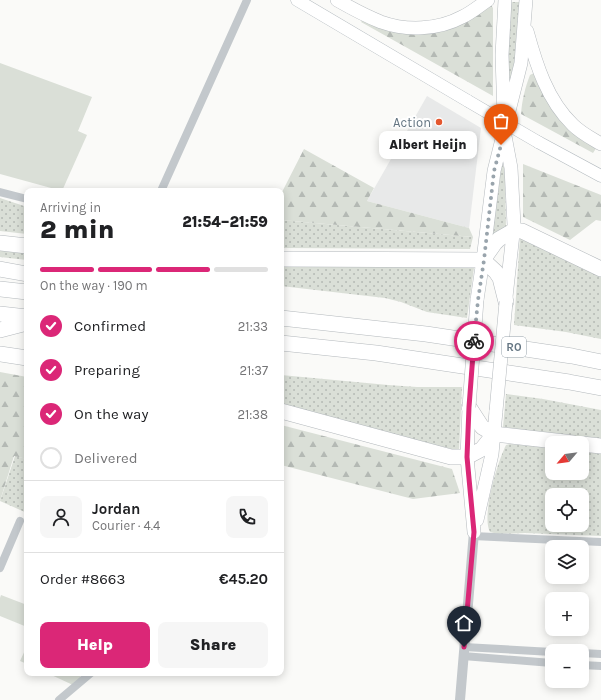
<!DOCTYPE html>
<html lang="en">
<head>
<meta charset="utf-8">
<style>
  body { margin:0; font-family:Karla,sans-serif; background:#f6f6f6; color:#202124; height:100vh; display:flex; flex-direction:column; font-size:15px; white-space:nowrap }
  * { box-sizing:border-box; margin:0 }
  p { font-size:13px; color:#757577 }
  .icon { flex:none; width:22px; height:22px; fill:none; stroke:currentColor; stroke-width:2; stroke-linecap:round; stroke-linejoin:round }
  .map { position:relative; flex:1; overflow:hidden }
  .sheet { position:absolute; left:24px; top:188px; width:260px; height:488px; display:flex; flex-direction:column; background:#fff; border-radius:8px; box-shadow:0 2px 10px #0003 }
  .sheet>* { flex:none }
  .needle { width:26px; rotate:241deg }
  .controls { position:absolute; left:545px; top:436px; display:grid; gap:8px }
  .controls a { display:grid; place-items:center; width:44px; height:44px; border-radius:8px; background:#fff; box-shadow:0 2px 10px #0003; font-size:20px }
  .pin { position:absolute; display:grid; place-items:center; width:34px; height:34px; color:#fff; margin:-41px -17px; border-radius:50% 50% 50% 0; rotate:-45deg; box-shadow:0 0 4px #0007 }
  .pin .icon { rotate:45deg }
  .courier { position:absolute; display:grid; place-items:center; width:40px; height:40px; margin:-20px; border:3px solid #db2777; border-radius:50%; background:#fff; color:#222; box-shadow:0 1px 5px #0007 }
  .bubble { position:absolute; height:28px; border-radius:8px; background:#fff; box-shadow:0 2px 10px #0003; font-size:13px; font-weight:800; line-height:28px; text-align:center }
  .overview em { font-style:normal; font-weight:800 }
  .overview div { display:flex; flex-direction:column-reverse }
  .overview { display:flex; align-items:center; justify-content:space-between; height:68px; padding:0 16px }
  h1 { font-size:26px; font-weight:800; line-height:30px }
  .bar { display:grid; grid-template-columns:repeat(4,1fr); gap:6px 4px; align-content:center; height:48px; padding:0 16px }
  .bar i { height:5px; border-radius:3px; background:#e0e0e0 }
  .bar .selected { background:#db2777 }
  .bar p { grid-column:span 4 }
  .line { display:flex; align-items:center; gap:10px; padding:0 16px; border-top:1px solid #e0e0e0 }
  .line div { flex:1 }
  .round { display:grid; place-items:center; flex:none; width:42px; height:42px; border-radius:8px; background:#f6f6f6 }
  ol { padding:0 16px; list-style:none }
  li { display:flex; align-items:center; gap:12px; height:44px }
  li p { margin-inline-start:auto }
  li .icon { padding:4px; border-radius:50%; background:#db2777; color:#fff; stroke-width:4 }
  li:last-child { color:#757577 }
  li i { width:22px; height:22px; border:2px solid #e0e0e0; border-radius:50% }
  .button { display:flex; gap:8px; margin-top:auto; padding:8px 16px }
  .button a { flex:1; height:46px; border-radius:8px; background:#db2777; color:#fff; font-size:16px; font-weight:800; line-height:46px; text-align:center }
  .button a+a { background:#f6f6f6; color:#202124 }
  .map>svg:first-child { display:block }
</style>
</head>
<body>
<div class="map">
<svg width="601" height="700" viewBox="0 0 601 700">
  <defs>
    <pattern id="grass-dots" width="8" height="8" patternUnits="userSpaceOnUse"><rect width="8" height="8" fill="#dadfd7"/><path d="M2 2h.1M6 6h.1" fill="none" stroke="#b4b9b4" stroke-width="1.8" stroke-linecap="round"/></pattern>
    <pattern id="forest-firs" width="22" height="20" patternUnits="userSpaceOnUse"><rect width="22" height="20" fill="#dadfd7"/><path d="M5 1l3.5 6h-7zM16 11l3.5 6h-7z" fill="#b4b9b4"/></pattern>
  </defs>
  <rect width="100%" height="100%" fill="#fafaf8"/>
  <path fill="#e8e9e9" d="M427,96L481,128L469,228L367,201Z"/>
  <path fill="url(#grass-dots)" fill-rule="evenodd" d="M511,2H519L521,4L518,55L511,81H509L505,66Z
    M502,165L504,167L505,172L506,228L489,240L492,213Z
    M0,198L27,207V234L0,231Z
    M281,220L473,237L470,249L281,248Z
    M520,238L601,277V339L566,332L514,325Z
    M0,247L27,250V260L0,257Z
    M281,264L474,268L467,318L427,312L401,302L385,298L281,286Z
    M281,375L388,385L417,387H462L459,451L281,405Z
    M506,394L543,399L601,410V441L503,427Z
    M510,444L552,448V473H582V451L601,453V536L525,533L498,534L490,532C481,515 498,461 506,445ZM552,495H582V525H552Z
    M15,456L27,459V513L0,501Z"/>
  <path fill="url(#forest-firs)" d="M491,5L493,8V96L361,22L363,19L410,31Z
    M534,73L597,147L593,153L521,114C522,100 525,88 530,75Z
    M304,149L374,188L367,201L469,228L473,237L281,220V194Z
    M523,164L601,195V221L596,220L570,240L523,217Z
    M0,372L27,377V459L14,456L0,501Z
    M281,425L452,469L460,493L413,499L281,465Z"/>
  <path fill="#dadfd7" d="M0,63L92,97L78,131L87,135L62,191L0,174Z
    M1,595L27,605V627L0,616V598Z
    M27,646V664L20,661Z
    M47,673H82L80,678L73,685Z"/>
  <g fill="none" stroke-linecap="round" stroke-linejoin="round">
    <defs>
      <path id="secondary" d="M297,0L468,101
        M538,142L601,176"/>
      <path id="primary" d="M337,0C351,8 366,16 381,22C406,31 438,30 462,17C471,13 479,6 488,0
        M527,31C536,64 547,100 573,125C581,133 591,138 601,144
        M504,116L502,55L505,0
        M505,136L511,168L514,225L506,297
        M477,300L483,260L494,171L521,63L526,0
        M469,407L467,457L474,532
        M477,520L492,454L496,411"/>
      <path id="motorway" d="M0,243L27,246
        M281,259L483,260L496,272L500,278L506,302
        M483,260L495,243L499,239L513,231H522L601,269
        M0,269L27,274
        M0,289L27,292
        M0,314L27,317
        M281,318L426,334L572,356L601,362
        M0,330L27,323
        M281,343L376,353L569,382L601,388
        M0,354L27,358
        M469,407L482,427L494,434L573,443
        M281,411L451,457H467L482,449L494,434
        M582,444L601,446"/>
    </defs>
    <use href="#secondary" stroke="#b3babf" stroke-width="13"/>
    <use href="#primary" stroke="#b5babe" stroke-width="14"/>
    <use href="#motorway" stroke="#b4b9bd" stroke-width="16"/>
    <path stroke="#c3c8cc" stroke-width="8" d="M161,191L247,0
      M0,192L27,199
      M473,536L601,542
      M0,568L20,521
      M464,647L552,652
      M582,653L601,654
      M463,656L552,663
      M582,665L601,666
      M59,700L91,673"/>
    <path stroke="#c3c8cc" stroke-width="10" d="M460,700L474,532"/>
    <use href="#secondary" stroke="#fff" stroke-width="12"/>
    <use href="#primary" stroke="#fff" stroke-width="13"/>
    <use href="#motorway" stroke="#fff" stroke-width="15"/>
    <defs>
      <path id="secondary-bridge" d="M468,101L538,142"/>
      <path id="primary-bridge" d="M469,407L477,300
        M496,411L506,302"/>
    </defs>
    <use href="#secondary-bridge" stroke="#b3babf" stroke-width="13" stroke-linecap="butt"/>
    <use href="#primary-bridge" stroke="#b5babe" stroke-width="14" stroke-linecap="butt"/>
    <use href="#secondary-bridge" stroke="#fff" stroke-width="12"/>
    <use href="#primary-bridge" stroke="#fff" stroke-width="13"/>
  </g>
  <g fill="none" stroke-linecap="round" stroke-linejoin="round">
    <path stroke="#99a4ac" stroke-width="4" stroke-dasharray="0 7.2" d="M474,341L478,300L484,260L494,171L501,145"/>
    <path stroke="#db2777" stroke-width="5" d="M464,647L474,532L467,457L469,407L474,341"/>
  </g>
  <circle fill="#e4572e" stroke="#fff" stroke-width="1.5" cx="439" cy="122" r="4"/>
  <g text-anchor="middle" stroke-width="4" stroke-linejoin="round" paint-order="stroke">
    <rect fill="#fff" stroke="#939fa8" stroke-width="1" x="502" y="337" width="24" height="20" rx="3"/>
    <g font-size="12" font-weight="bold" fill="#657683">
      <text x="514" y="351">R0</text>
    </g>
    <g font-size="13" fill="#657683" stroke="#fff" text-anchor="end">
      <text x="431" y="127">Action</text>
    </g>
  </g>
</svg>
<div class="controls">
<a><svg class="needle" viewBox="-14 -14 28 28"><path d="M0-13l5 13h-10z" fill="#e53935"/><path d="M0 13l5-13h-10z" fill="#757577"/></svg></a>
<a><svg class="icon" aria-label="locate" viewBox="0 0 24 24"><circle cx="12" cy="12" r="6"/><path d="M12 2v4M12 18v4M2 12h4M18 12h4"/></svg></a>
<a><svg class="icon" aria-label="layers" viewBox="0 0 24 24"><path d="M12 4l9 5-9 5-9-5zM3 14l9 5 9-5"/></svg></a>
<a>+</a>
<a>−</a>
</div>
<div class="pin" style="left:501px;top:145px;background:#ea580c"><svg class="icon" aria-label="bag" viewBox="0 0 24 24"><path d="M5 8h14l-1 12H6zM9 8a3 3 0 0 1 6 0"/></svg></div>
<div class="pin" style="left:464px;top:647px;background:#1f2937"><svg class="icon" aria-label="home" viewBox="0 0 24 24"><path d="M3 11l9-7 9 7M6 9v11h12V9"/></svg></div>
<div class="courier" style="left:474px;top:341px"><svg class="icon" aria-label="bike" viewBox="0 0 24 24"><circle cx="6" cy="16" r="4"/><circle cx="18" cy="16" r="4"/><path d="M6 16l4-8h5l3 8M10 8l3 8H6M13 5h3"/></svg></div>
<div class="bubble" style="left:379px;top:131px;width:98px">Albert Heijn</div>
<section class="sheet">
<div class="overview"><div><h1>2 min</h1><p>Arriving in</p></div><em>21:54–21:59</em></div>
<div class="bar"><i class="selected"></i><i class="selected"></i><i class="selected"></i><i></i><p>On the way · 190 m</p></div>
<ol>
<li><svg class="icon" aria-label="check" viewBox="0 0 24 24"><path d="M5 12l5 5 9-10"/></svg>Confirmed<p>21:33</p></li>
<li><svg class="icon" aria-label="check" viewBox="0 0 24 24"><path d="M5 12l5 5 9-10"/></svg>Preparing<p>21:37</p></li>
<li><svg class="icon" aria-label="check" viewBox="0 0 24 24"><path d="M5 12l5 5 9-10"/></svg>On the way<p>21:38</p></li>
<li><i></i>Delivered</li>
</ol>
<div class="line" style="height:72px"><a class="round"><svg class="icon" aria-label="person" viewBox="0 0 24 24"><circle cx="12" cy="8" r="4"/><path d="M4 21q1-7 8-7t8 7"/></svg></a><div><b>Jordan</b><p>Courier · 4.4</p></div><a class="round"><svg class="icon" aria-label="phone" viewBox="0 0 24 24"><path d="M5 4h4l2 5-3 2q2 4 5 5l2-3 5 2v4C11 20 4 13 5 4z"/></svg></a></div>
<div class="line" style="height:52px"><div>Order #8663</div><b>€45.20</b></div>
<div class="button"><a>Help</a><a>Share</a></div>
</section>
</div>
</body>
</html>
